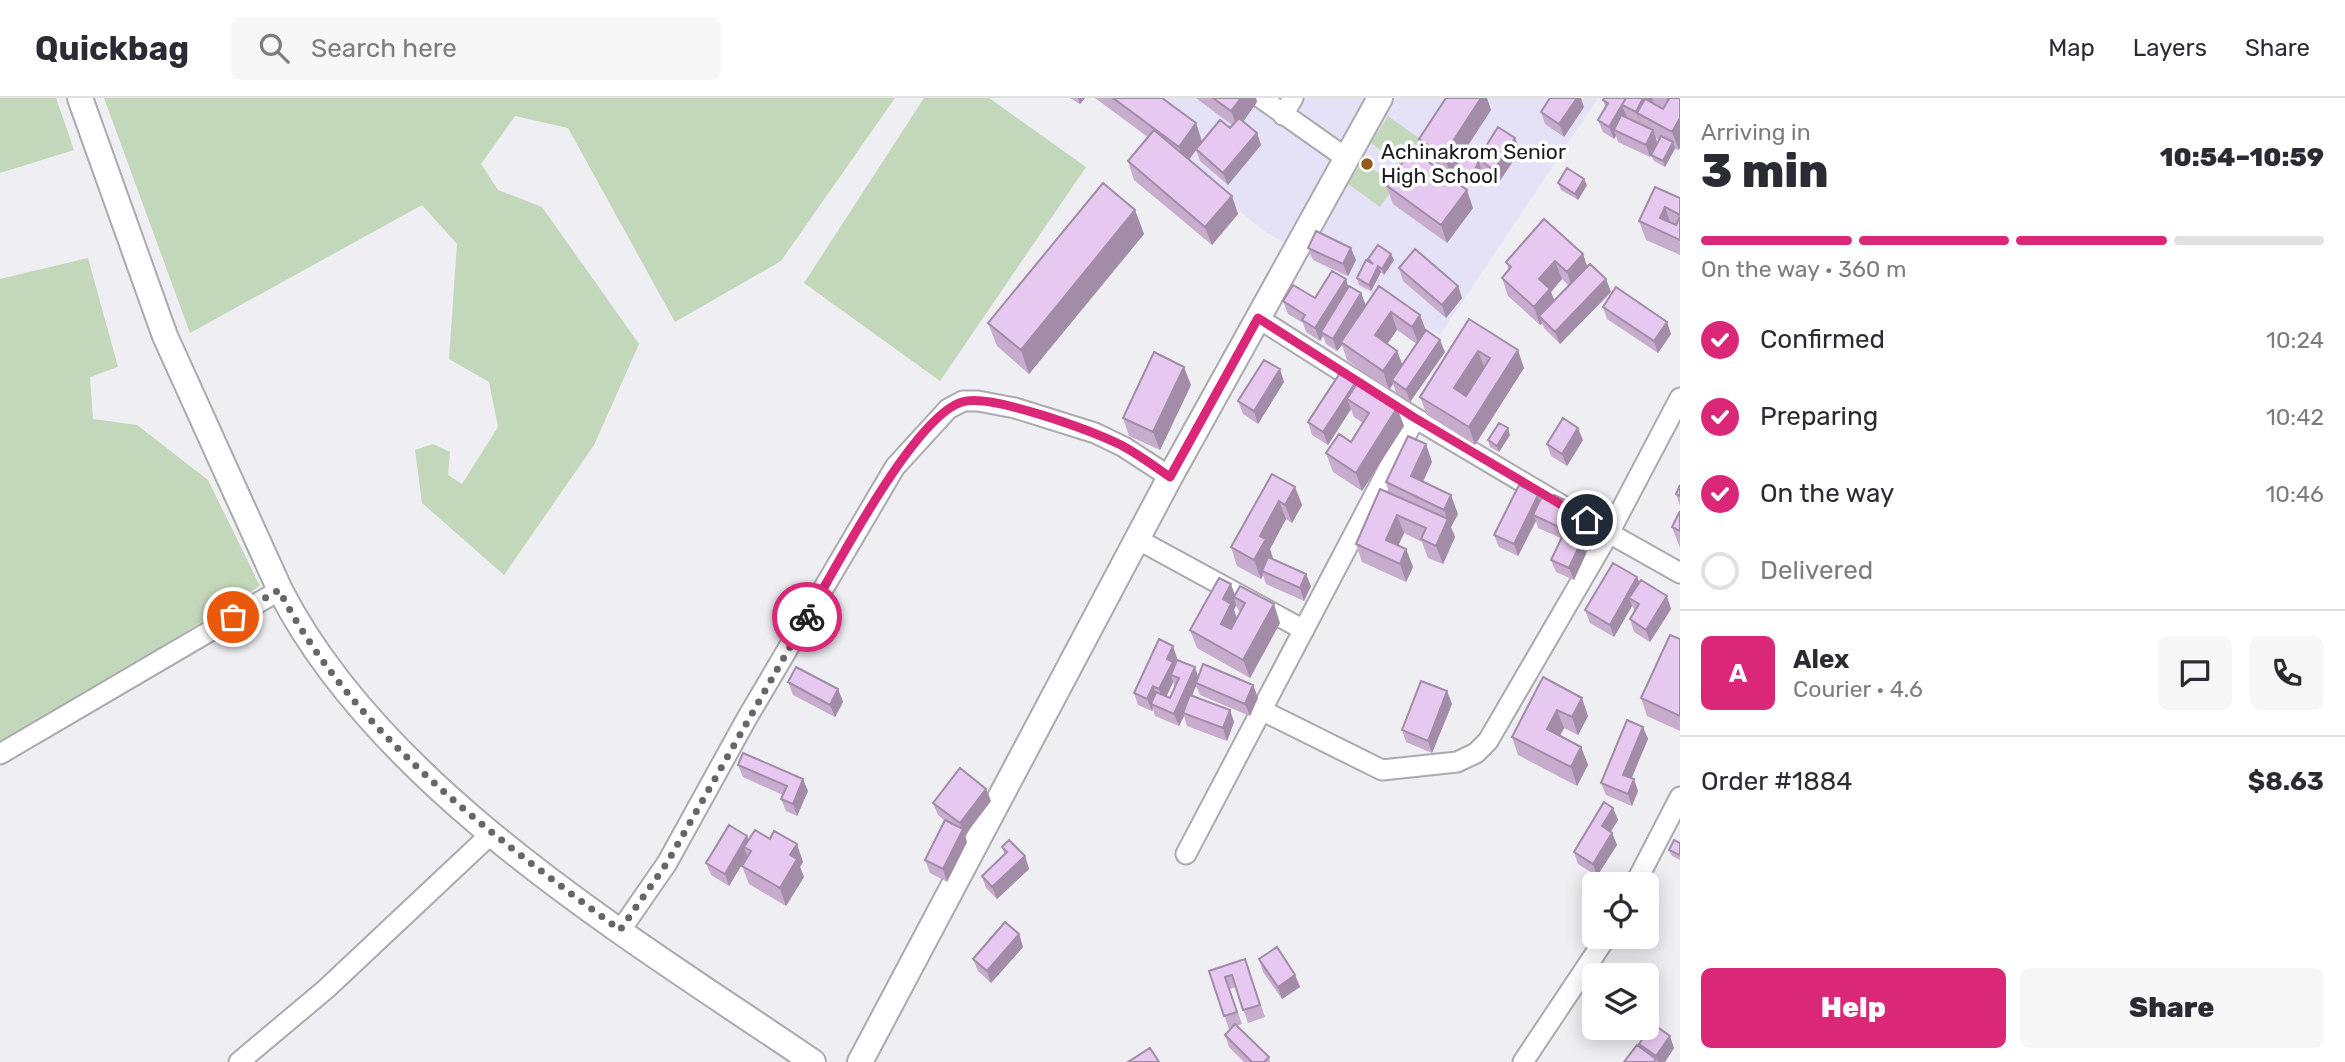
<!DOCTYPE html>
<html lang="en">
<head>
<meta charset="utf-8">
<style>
  body { margin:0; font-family:Rubik,sans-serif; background:#f7f7f7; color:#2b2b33; height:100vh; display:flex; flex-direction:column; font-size:26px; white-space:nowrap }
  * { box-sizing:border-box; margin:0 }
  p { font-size:23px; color:#7c7c81 }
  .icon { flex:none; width:38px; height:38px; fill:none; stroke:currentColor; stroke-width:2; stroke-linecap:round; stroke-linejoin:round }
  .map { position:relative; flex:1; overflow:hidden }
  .side { display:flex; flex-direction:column; background:#fff; width:665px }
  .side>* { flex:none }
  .buttons { position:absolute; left:1582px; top:774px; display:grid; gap:14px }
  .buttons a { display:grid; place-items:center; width:77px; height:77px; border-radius:10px; background:#fff; box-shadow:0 4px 18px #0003; font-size:35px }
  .pin { position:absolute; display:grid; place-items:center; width:60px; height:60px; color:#fff; margin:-30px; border:4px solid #fff; border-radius:50%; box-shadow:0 2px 7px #0007 }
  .courier { position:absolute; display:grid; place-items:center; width:70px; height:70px; margin:-35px; border:5px solid #db2777; border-radius:50%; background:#fff; color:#222; box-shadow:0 2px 9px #0007 }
  .overview em { font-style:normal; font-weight:800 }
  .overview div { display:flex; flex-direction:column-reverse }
  .overview { display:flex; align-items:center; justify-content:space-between; height:119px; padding:0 21px }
  h1 { font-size:46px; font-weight:800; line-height:52px }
  .bar { display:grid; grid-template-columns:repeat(4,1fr); gap:10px 7px; align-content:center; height:84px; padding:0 21px }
  .bar i { height:9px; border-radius:5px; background:#e1e1e2 }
  .bar .current { background:#db2777 }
  .bar p { grid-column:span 4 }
  .line { display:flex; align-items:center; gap:18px; padding:0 21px; border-top:2px solid #e1e1e2 }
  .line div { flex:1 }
  .round { display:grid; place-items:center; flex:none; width:74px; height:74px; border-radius:10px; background:#f7f7f7 }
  ol { padding:0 21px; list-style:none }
  li { display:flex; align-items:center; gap:21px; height:77px }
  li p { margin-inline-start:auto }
  li .icon { padding:7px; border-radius:50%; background:#db2777; color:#fff; stroke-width:4 }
  li:last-child { color:#7c7c81 }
  li i { width:38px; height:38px; border:4px solid #e1e1e2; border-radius:50% }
  .button { display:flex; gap:14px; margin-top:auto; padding:14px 21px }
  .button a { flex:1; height:80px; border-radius:10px; background:#db2777; color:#fff; font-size:28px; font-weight:800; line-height:80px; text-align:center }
  .button a+a { background:#f7f7f7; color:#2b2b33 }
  header { display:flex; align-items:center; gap:42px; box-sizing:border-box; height:98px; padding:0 35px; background:#fff; border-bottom:2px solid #e1e1e2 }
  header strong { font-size:33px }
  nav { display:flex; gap:38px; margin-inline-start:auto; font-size:24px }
  .search { width:490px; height:63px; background:#f7f7f7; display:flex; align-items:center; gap:18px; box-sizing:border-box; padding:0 24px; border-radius:10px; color:#7c7c81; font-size:26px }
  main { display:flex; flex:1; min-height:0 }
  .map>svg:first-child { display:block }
</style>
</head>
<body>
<header>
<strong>Quickbag</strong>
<div class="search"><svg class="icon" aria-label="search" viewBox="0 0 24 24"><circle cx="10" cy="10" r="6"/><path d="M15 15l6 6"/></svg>Search here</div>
<nav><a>Map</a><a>Layers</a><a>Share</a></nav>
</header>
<main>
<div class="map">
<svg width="1680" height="964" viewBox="0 0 1680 964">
  <rect width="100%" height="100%" fill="#eeeef3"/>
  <path fill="#e5e1f7" d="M1097,0H1598L1440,237L1263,132Z"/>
  <path fill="#c3d7ba" d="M0,0H56L74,52L0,75Z
    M104,0H895L781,163L675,224L568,30L515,18L481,66L498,92L542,109L639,246L594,347L504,477L422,405L415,352L433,346L450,354L448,377L462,386L498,329L489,284L449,261L457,146L422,107L190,235Z
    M924,0H989L1086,69L940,283L804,185Z
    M1388,18L1420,41L1404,69L1371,45Z
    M1362,63L1395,87L1380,109L1348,86Z
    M88,160L118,269L90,279L93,321L137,327L208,382L260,488L0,648V181Z"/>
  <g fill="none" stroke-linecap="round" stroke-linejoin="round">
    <defs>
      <path id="minor" d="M1261,0L1346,60
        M1283,17L1293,0
        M1258,220L1415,320L1573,414
        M1599,429L1609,435L1680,300
        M1137,441L1304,532
        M1259,611L1382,672L1457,664L1476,655L1488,643L1609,435L1680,475
        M0,656L280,492
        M1186,756L1415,320
        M1635,786L1680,699
        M620,833L667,765L747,620L895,369L948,311L963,303H978L1015,310L1095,335L1124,349L1170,379
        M239,964L326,891L491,736
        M1523,964L1607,838"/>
      <path id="tertiary" d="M80,0L165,238L280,492C382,692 631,840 813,964
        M860,964L1170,379L1380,0"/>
    </defs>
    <use href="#minor" stroke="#aaaaaf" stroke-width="23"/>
    <use href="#tertiary" stroke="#aaaaaf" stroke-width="28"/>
    <use href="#minor" stroke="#fff" stroke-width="19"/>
    <use href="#tertiary" stroke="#fff" stroke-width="24"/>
  </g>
  <path fill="#c7acce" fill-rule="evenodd" d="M1070,0H1085L1080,6Z
    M1095,0H1162L1196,25L1202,43L1230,30L1232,27L1196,0H1256L1257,4L1243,24L1257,35L1261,47L1228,87L1200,63L1196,52L1189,62L1232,98L1238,116L1212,147L1134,82L1128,63L1148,39Z
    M1446,0H1487L1491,12L1463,55L1478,62V61L1515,40L1520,53L1499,84L1482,73L1481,70L1473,86L1457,78L1454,72L1459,62L1450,75L1426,59L1419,41Z
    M1604,0H1680L1679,52L1675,51L1665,69L1654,63L1651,57L1659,42L1656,40L1657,44L1650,59L1618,44L1616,38L1614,41L1603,34L1598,22L1606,10L1603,2Z
    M1584,9L1564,39L1545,26L1541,14Z
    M1558,85L1587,87L1578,102L1561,92Z
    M1386,87L1473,110L1447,145L1393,106Z
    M1680,100V157L1646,142L1639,123Z
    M1135,112L1144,136L1029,276L997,248L988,225Z
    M1308,150L1356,162L1348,178L1313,162Z
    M1583,156L1587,169L1606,181L1611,194L1560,246L1544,230L1542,225L1540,227L1508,198L1502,180L1509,172L1506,164ZM1562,181L1569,188L1554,203L1551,194Z
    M1368,161L1394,162L1384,177L1381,174L1371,193L1359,187L1357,180L1369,164Z
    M1399,170L1458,188L1462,200L1446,220L1403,183Z
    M1379,188L1426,232L1445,254L1410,304L1396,294L1393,286L1389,292L1347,262L1342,247L1337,253L1326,246L1323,238L1320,243L1306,234L1303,225L1288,216L1283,203L1315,200L1349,189L1361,195L1366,208ZM1397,232L1417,246L1402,267L1397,253L1387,246Z
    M1603,209L1671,236L1658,255L1607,221Z
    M1469,221L1524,270L1475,347L1427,317L1420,299Z
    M1284,284L1258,326L1243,316L1238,303Z
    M1358,285L1397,310L1404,328L1362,393L1333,374L1326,355L1351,344L1363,325L1354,319L1351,311L1328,347L1312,337L1308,324Z
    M1191,287L1160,352L1129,338L1123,320Z
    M1510,337L1499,354L1490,349L1488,342Z
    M1583,342L1567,368L1551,358L1547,346Z
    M1432,364L1423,384L1458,416L1451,429L1455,439L1443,466L1428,460L1422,444L1404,435L1398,447L1406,451L1413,469L1406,484L1362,464L1356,446L1389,395L1386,384Z
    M1680,387V408L1676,396Z
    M1295,389L1302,407L1292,425L1286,421L1270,451L1272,461L1311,488L1304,503L1266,486L1263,477L1261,481L1237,468L1231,449Z
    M1538,397L1540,402H1551L1580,409L1582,416L1599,433L1590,453L1584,450L1586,456L1574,482L1556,474L1551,462L1561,440L1538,430L1536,423L1518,458L1499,449L1494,437Z
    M1680,413V450L1672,429Z
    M1637,479L1639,485L1671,511L1650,544L1634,534L1630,521L1635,513L1632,508L1614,539L1590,525L1585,512Z
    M1235,497L1280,525L1250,580L1197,550L1190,532ZM1236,507L1240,515L1237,520L1234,512Z
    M1680,541V633L1647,618L1641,600Z
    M1177,560L1174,567V569L1198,579L1253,587L1258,600L1250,618L1200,597L1196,588L1192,598L1230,612L1234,624L1227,643L1187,628L1184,618L1179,628L1155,618L1153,611L1152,613L1138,607L1134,595ZM1173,584L1175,589L1170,600L1166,599Z
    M1543,579L1588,618L1578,637L1564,630L1560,638L1581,649L1588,667L1577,688L1518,657L1512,639Z
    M788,584L838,591L843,604L835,619L793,597Z
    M1447,593L1452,606L1432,655L1406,644L1402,632Z
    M1643,629L1648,641L1631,680L1638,693L1632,708L1606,697L1601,685Z
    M738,667L808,693L797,718L786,713L781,701L783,697L743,679Z
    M986,691L991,703L965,737L967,744L947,784L930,775L925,762L945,723L938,717L933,705Z
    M1613,710L1618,722L1611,734L1612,735L1617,747L1597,778L1578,766L1574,754Z
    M749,742L803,764L800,769L804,779L786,808L749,786L742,768L747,758L729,788L711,777L706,765Z
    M1680,745V762L1672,758L1669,752Z
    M1002,749L1025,758L1029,771L997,801L986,790L982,778L1005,757Z
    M1019,836L1023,849L991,885L978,873L973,861Z
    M1245,861L1265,919L1248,925L1236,889L1230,891L1242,926L1237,928L1269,959L1270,964H1244L1229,949L1225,937L1232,930L1229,931L1209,873Z
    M1259,861L1295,877L1300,889L1282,901L1263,874Z
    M1639,946L1674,950L1665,964H1624L1640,948Z"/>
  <path fill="#a28ca8" d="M1078,0H1085L1080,6Z
    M1241,0H1256L1257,4L1238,31L1231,13Z
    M1481,0H1487L1491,12L1450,75L1444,57Z
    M1577,0H1581L1584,9L1564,39L1559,26Z
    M1643,0H1652L1655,9L1637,15L1643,32L1636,14Z
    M1622,7L1627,20L1614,32L1616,38L1614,41L1609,29Z
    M1680,20V50L1679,52L1672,34Z
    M1196,25L1202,44L1185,67L1179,49Z
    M1653,32L1657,44L1650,59L1646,47Z
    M1257,35L1261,47L1228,87L1223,75Z
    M1515,40L1520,53L1499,84L1494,72Z
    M1673,44L1675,50L1665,69L1663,63Z
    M1479,64L1481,70L1473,86L1471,80Z
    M1584,81L1587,87L1578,102L1575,96Z
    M1467,92L1473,110L1447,145L1441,127Z
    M1232,98L1238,116L1212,147L1205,129Z
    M1665,109L1671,127L1660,120Z
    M1135,112L1144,136L1029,276L1021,252Z
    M1351,150L1356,162L1348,178L1343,166Z
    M1391,156L1394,162L1384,177L1382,171Z
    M1583,156L1589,174L1573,192L1567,174Z
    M1555,163L1562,181L1551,194L1557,209L1539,218L1542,225L1540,227L1534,209L1539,181Z
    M1378,168L1381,174L1371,193L1369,187Z
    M1346,181L1350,194L1321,234L1323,238L1320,243L1315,230Z
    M1606,181L1611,194L1560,246L1555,234Z
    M1458,188L1462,200L1446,220L1442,207Z
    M1361,195L1366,208L1341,244L1342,247L1337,253L1333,241Z
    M1391,214L1397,232L1381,255L1375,237Z
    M1420,217L1427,235L1419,247L1412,229Z
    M1667,224L1671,236L1658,255L1654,243Z
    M1440,242L1445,254L1410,304L1406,292Z
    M1518,252L1524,270L1475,347L1469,329Z
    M1397,253L1404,271L1392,282L1393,286L1389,292L1383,273Z
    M1478,253L1485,271L1461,309L1454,290Z
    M1184,269L1191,287L1160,352L1153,334Z
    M1280,271L1284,284L1258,326L1254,313Z
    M1357,282L1362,295L1347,301L1351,311L1328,347L1323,334Z
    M1397,310L1404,328L1362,393L1356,375Z
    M1508,330L1510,337L1499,354L1497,348Z
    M1578,330L1583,342L1567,368L1562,356Z
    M1426,346L1432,364L1417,396L1411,378Z
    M1295,389L1302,407L1292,425L1285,407Z
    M1451,397L1458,416L1451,429L1455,439L1443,466L1436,448L1447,422L1444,412Z
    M1538,397L1543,409L1533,417L1536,423L1518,458L1514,446Z
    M1279,403L1286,421L1270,451L1273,460L1264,475L1262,473L1263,477L1261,481L1254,462L1260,438Z
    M1397,417L1404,435L1393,460L1386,442Z
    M1594,421L1599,433L1590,453L1585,441Z
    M1581,444L1586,456L1574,482L1569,470Z
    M1406,451L1413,469L1406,484L1400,466Z
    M1306,476L1311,488L1304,503L1300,490Z
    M1637,479L1642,491L1629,500L1632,508L1614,539L1610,527Z
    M1231,486L1236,500L1234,499L1236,507L1234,512L1238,524L1227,544L1221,526L1223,501Z
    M1667,498L1671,511L1650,544L1646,532Z
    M1274,506L1280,525L1250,580L1243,562Z
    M1173,548L1177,560L1174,567L1177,576L1171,577L1173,584L1164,604L1159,591L1167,561Z
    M1195,569L1199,581L1196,585V588L1184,616L1183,615L1184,618L1179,628L1174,616Z
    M1253,587L1258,600L1250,618L1245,606Z
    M1153,588L1158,601L1151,606L1153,611L1152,613L1147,601Z
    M838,591L843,604L835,619L830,607Z
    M1447,593L1452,606L1432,655L1428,643Z
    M1582,600L1588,618L1578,637L1572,619Z
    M1230,612L1234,624L1227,643L1223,630Z
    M1557,612L1564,630L1554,649L1547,631Z
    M1643,629L1648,641L1628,689L1623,677Z
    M1581,649L1588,667L1577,688L1571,669Z
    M803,681L808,693L797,718L793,706Z
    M1634,681L1638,693L1632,708L1628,696Z
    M986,691L991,703L965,737L967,744L947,784L943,771L962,732L960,725Z
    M1613,710L1618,722L1606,741L1602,728Z
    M1612,735L1617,747L1597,778L1593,766Z
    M747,738L752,750L744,749L747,758L729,788L725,776Z
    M797,746L803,764L800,769L804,779L786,808L780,790L790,757Z
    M1025,758L1029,771L997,801L992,789Z
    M1019,836L1023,849L991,885L987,873Z
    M1295,877L1300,889L1282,901L1278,889Z
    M1670,938L1674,950L1665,964H1658L1656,958Z"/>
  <path fill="#e7c8f0" stroke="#a28ca8" stroke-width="2" fill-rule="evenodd" d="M1113,0H1162L1196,25L1179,49Z
    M1213,0H1241L1231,13Z
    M1446,0H1481L1444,57L1419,41Z
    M1550,0H1577L1559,26L1541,14Z
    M1604,0H1626L1609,29L1598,22L1608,5L1603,2Z
    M1626,0H1643L1636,14L1622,7Z
    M1667,0H1680V20L1672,34L1637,15L1645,1L1663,11L1669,1Z
    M1621,17L1653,32L1646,47L1614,32Z
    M1239,20L1257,35L1223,75L1196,51L1220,22L1230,30Z
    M1498,29L1515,40L1494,72L1478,61Z
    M1154,32L1232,98L1205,129L1128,63Z
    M1661,38L1673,44L1663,63L1651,57Z
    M1412,52L1467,92L1441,127L1386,87Z
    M1462,55L1479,63L1471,80L1454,72Z
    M1567,70L1584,81L1575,96L1558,85Z
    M1103,85L1135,112L1021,252L988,225Z
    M1655,89L1680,100V117L1665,109L1660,120L1676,127L1680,119V142L1639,123Z
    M1544,121L1583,156L1567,174L1555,163L1539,181L1550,191L1534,209L1502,180L1511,169L1506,164Z
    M1316,133L1351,150L1343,166L1308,150Z
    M1378,147L1391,156L1382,171L1378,168L1369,187L1357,180L1366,162L1373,166L1368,161Z
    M1415,151L1458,188L1442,207L1399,170Z
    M1590,166L1606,181L1555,234L1539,218Z
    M1332,173L1346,181L1315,230L1302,222L1305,217L1283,203L1293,187L1315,200Z
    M1349,188L1361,195L1333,241L1321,234Z
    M1379,188L1420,217L1412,229L1391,214L1375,237L1397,253L1383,273L1341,244Z
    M1616,189L1667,224L1654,243L1603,209Z
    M1469,221L1518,252L1469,329L1420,299ZM1478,253L1490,260L1466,298L1454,290Z
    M1426,232L1440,242L1406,292L1392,282Z
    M1154,254L1184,269L1153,334L1123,320Z
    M1264,262L1280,271L1254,313L1238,303Z
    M1342,272L1357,282L1323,334L1308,324Z
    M1358,284L1397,310L1356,375L1326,355L1339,336L1351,344L1369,315L1347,301Z
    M1563,320L1578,330L1562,356L1547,346Z
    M1499,325L1508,330L1497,348L1488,342Z
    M1408,338L1426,346L1411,378L1451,397L1444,412L1386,384Z
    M1272,376L1295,389L1285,407L1279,403L1260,438L1266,441L1254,462L1231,449Z
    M1519,387L1538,397L1514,446L1494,437Z
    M1680,387V398L1676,396Z
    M1380,391L1448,421L1436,448L1421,441L1426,430L1397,417L1386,442L1406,451L1400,466L1356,446Z
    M1554,397L1580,409L1578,414L1594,421L1585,441L1533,417L1542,398L1551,402Z
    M1680,413V433L1672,429Z
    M1564,435L1581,444L1569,470L1551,462Z
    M1268,459L1306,476L1300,490L1262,473Z
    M1613,465L1637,479L1610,527L1585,512Z
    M1219,480L1231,486L1223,501L1231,506L1221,526L1231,531L1245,505L1234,499L1240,488L1274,506L1243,562L1190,532Z
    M1641,482L1667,498L1646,532L1630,521L1639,506L1629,500Z
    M1670,537L1680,541V618L1641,600Z
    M1159,541L1173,548L1167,561L1173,564L1159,591L1153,588L1147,601L1134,595Z
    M1177,562L1195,569L1174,616L1151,606L1156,594L1170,600L1179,580L1171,577Z
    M1203,566L1253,587L1245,606L1196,585Z
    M796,569L838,591L830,607L788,584Z
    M1543,579L1582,600L1572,619L1557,612L1547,631L1581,649L1571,669L1512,639Z
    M1421,583L1447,593L1428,643L1402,632Z
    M1190,597L1230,612L1223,630L1183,615Z
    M1627,622L1643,629L1623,677L1634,681L1628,696L1601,685Z
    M743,655L803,681L793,706L781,701L787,688L738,667Z
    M960,670L986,691L960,725L933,705Z
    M1604,704L1613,710L1602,728L1612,735L1593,766L1574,754Z
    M945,722L963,731L943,771L925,762Z
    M729,727L747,738L725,776L706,765Z
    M755,732L770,741L774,733L797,746L790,757L797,761L780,790L742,768L751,753L744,749Z
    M1009,742L1025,758L992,789L982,778L1007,754L1002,749Z
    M1674,742L1680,745V757L1669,752Z
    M1005,824L1019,836L987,873L973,861Z
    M1277,849L1295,877L1278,889L1259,861Z
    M1245,861L1260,907L1243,912L1232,877L1225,879L1237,914L1224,918L1209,873Z
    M1235,926L1269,959L1264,964H1252L1225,937Z
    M1653,926L1670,938L1656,958L1639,946Z
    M1637,947L1656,961L1654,964H1624Z
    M1150,950L1159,964H1128Z"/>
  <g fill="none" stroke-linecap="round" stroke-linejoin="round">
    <path stroke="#666669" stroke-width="7" stroke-dasharray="0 12.6" d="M233,519L279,492C354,637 492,737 620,832L667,765L807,519"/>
    <path stroke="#db2777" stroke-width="9" d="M807,519C835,472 913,319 962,304C991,295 1092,333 1121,347C1138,356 1154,368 1170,379L1258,220L1415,320L1587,422"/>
  </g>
  <circle fill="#965b1c" stroke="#fff" stroke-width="2.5" cx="1367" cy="66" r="7"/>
  <g text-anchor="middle" stroke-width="7" stroke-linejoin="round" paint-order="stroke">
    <g font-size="21" fill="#1c1c1e" stroke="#fff" text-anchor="start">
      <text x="1381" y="61">Achinakrom Senior<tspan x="1381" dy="24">High School</tspan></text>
    </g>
  </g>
</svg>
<div class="buttons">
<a><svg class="icon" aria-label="locate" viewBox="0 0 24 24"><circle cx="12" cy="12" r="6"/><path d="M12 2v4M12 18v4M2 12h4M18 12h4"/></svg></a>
<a><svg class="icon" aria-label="layers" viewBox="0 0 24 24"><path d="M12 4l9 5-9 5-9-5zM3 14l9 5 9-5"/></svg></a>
</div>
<div class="pin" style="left:233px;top:519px;background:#ea580c"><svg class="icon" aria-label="bag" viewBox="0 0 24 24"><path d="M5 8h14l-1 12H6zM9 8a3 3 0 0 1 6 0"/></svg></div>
<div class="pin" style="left:1587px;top:422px;background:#1f2937"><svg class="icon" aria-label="home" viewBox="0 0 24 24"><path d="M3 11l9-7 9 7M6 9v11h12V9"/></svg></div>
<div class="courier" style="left:807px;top:519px"><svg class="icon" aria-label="bike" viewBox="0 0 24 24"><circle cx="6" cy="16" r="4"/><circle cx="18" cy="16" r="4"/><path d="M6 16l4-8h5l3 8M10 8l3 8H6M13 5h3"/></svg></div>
</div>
<section class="side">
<div class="overview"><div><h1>3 min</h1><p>Arriving in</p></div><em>10:54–10:59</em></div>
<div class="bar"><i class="current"></i><i class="current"></i><i class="current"></i><i></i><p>On the way · 360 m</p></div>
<ol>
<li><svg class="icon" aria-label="check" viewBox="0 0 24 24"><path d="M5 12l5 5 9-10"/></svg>Confirmed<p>10:24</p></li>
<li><svg class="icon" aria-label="check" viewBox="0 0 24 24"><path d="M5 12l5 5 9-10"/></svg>Preparing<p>10:42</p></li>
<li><svg class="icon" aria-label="check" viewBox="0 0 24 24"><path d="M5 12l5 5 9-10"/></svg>On the way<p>10:46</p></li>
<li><i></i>Delivered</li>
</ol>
<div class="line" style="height:126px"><b class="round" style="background:#db2777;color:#fff">A</b><div><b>Alex</b><p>Courier · 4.6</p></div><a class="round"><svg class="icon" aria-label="chat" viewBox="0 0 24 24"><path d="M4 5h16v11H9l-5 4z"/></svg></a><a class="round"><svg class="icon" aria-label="phone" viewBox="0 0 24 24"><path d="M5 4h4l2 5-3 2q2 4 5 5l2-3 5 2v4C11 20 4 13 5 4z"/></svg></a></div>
<div class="line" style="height:91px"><div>Order #1884</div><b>$8.63</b></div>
<div class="button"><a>Help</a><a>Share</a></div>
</section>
</main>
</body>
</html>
